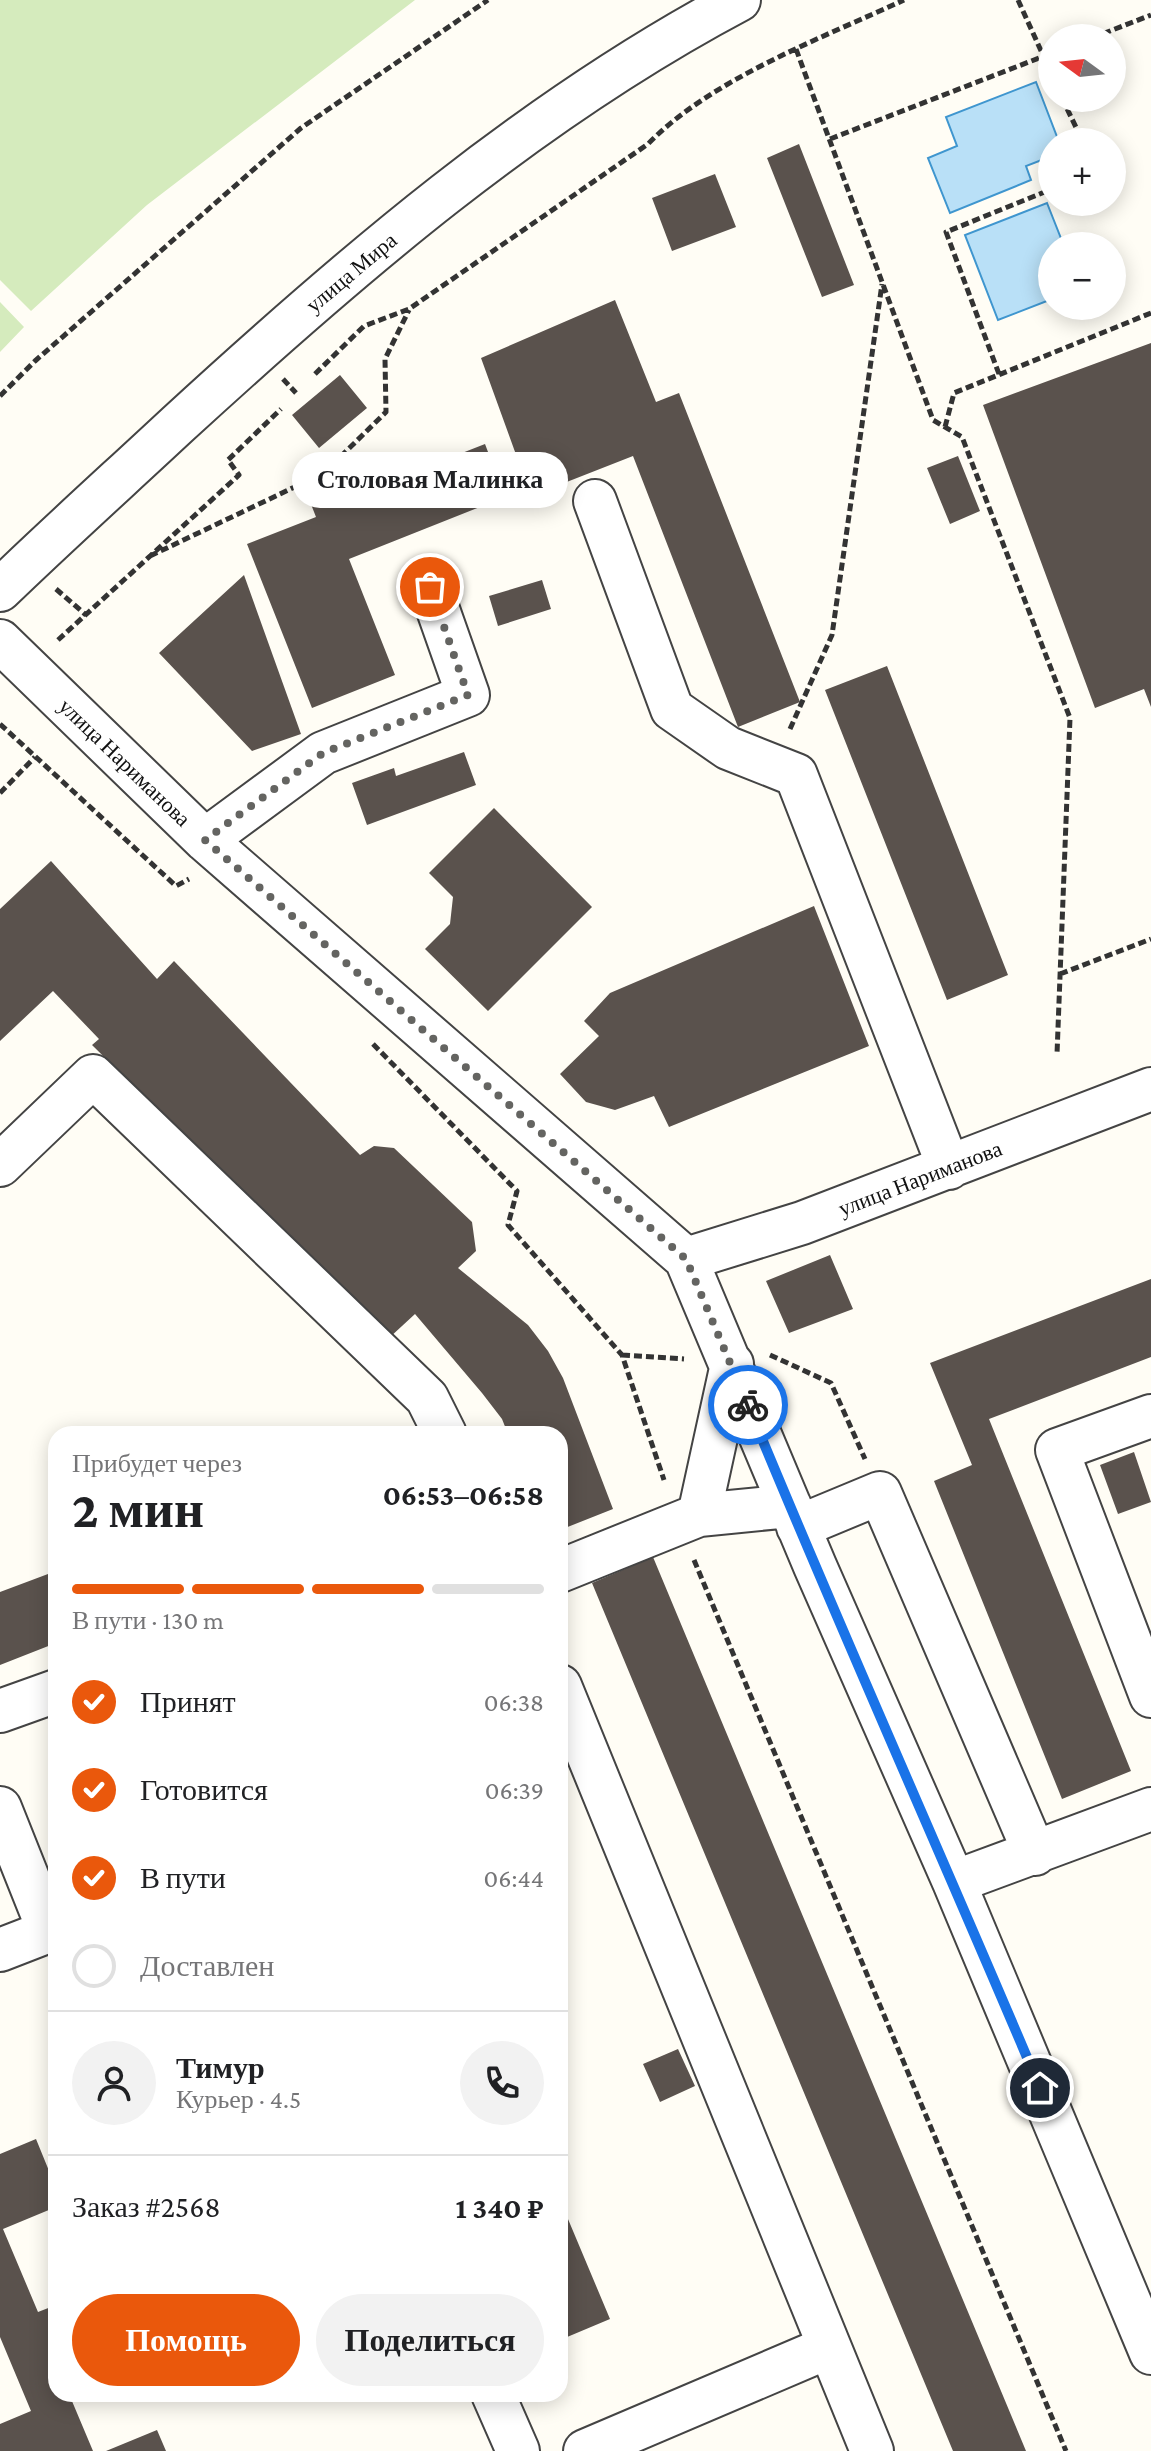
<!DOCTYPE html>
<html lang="ru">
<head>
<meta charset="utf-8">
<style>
  body { margin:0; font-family:"Crimson Pro",serif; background:#f2f2f2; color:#202124; height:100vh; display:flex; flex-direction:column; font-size:30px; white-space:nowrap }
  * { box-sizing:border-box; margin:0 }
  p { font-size:26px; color:#757577 }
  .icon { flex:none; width:44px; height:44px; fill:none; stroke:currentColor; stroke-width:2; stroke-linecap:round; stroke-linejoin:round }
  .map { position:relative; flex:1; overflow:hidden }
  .sheet { position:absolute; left:48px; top:1426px; width:520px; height:976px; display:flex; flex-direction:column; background:#fff; border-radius:24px; box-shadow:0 4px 20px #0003 }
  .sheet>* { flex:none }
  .needle { width:52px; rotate:285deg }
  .fabs { position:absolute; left:1038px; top:24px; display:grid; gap:16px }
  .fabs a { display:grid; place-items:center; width:88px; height:88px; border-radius:50%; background:#fff; box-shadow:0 4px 20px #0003; font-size:40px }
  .pin { position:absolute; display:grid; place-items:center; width:68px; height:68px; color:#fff; margin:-34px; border:4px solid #fff; border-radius:50%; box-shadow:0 2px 8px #0007 }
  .courier { position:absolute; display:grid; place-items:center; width:80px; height:80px; margin:-40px; border:6px solid #1a73e8; border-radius:50%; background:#fff; color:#222; box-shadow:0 2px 10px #0007 }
  .bubble { position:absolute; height:56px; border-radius:28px; background:#fff; box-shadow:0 4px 20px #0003; font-size:26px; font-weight:700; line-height:56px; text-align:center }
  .overview em { font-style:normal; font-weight:700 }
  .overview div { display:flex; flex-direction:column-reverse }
  .overview { display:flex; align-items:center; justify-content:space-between; height:136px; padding:0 24px }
  h1 { font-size:52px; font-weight:700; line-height:60px }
  .bar { display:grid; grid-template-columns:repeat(4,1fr); gap:12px 8px; align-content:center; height:96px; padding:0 24px }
  .bar i { height:10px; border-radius:6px; background:#e0e0e0 }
  .bar .active { background:#ea580c }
  .bar p { grid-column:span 4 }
  .line { display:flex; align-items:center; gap:20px; padding:0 24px; border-top:2px solid #e0e0e0 }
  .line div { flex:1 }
  .round { display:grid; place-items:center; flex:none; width:84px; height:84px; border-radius:42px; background:#f2f2f2 }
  ol { padding:0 24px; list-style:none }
  li { display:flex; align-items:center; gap:24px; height:88px }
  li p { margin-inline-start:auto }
  li .icon { padding:8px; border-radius:50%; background:#ea580c; color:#fff; stroke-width:4 }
  li:last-child { color:#757577 }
  li i { width:44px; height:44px; border:4px solid #e0e0e0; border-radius:50% }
  .primary-button { display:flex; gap:16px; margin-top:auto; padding:16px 24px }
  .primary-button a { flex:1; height:92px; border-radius:48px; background:#ea580c; color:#fff; font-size:32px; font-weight:700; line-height:92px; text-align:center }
  .primary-button a+a { background:#f2f2f2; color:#202124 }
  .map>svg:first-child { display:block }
</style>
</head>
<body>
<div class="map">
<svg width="1151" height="2451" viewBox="0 0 1151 2451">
  <rect width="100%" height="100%" fill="#fffdf5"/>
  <path fill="#d5ebbd" d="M0,0H415L147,205L31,311L0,280Z
    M0,302L24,327L0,352Z"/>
  <path fill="#b9e0f7" stroke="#3f96cf" stroke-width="2" d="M1036,82L1059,142H1052V156L1026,166L1031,180L950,213L928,158L957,146L946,117Z
    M1047,203L1064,246H1052V299L998,320L965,235Z"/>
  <path fill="#5a524d" d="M799,144L854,285L822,297L767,158Z
    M715,174L736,227L672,251L652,198Z
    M615,300L656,402L679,393L800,702L738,727L633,456L531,496L481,358Z
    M1151,343V707L1144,689L1095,708L983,405Z
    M340,375L367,408L319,448L292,415Z
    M485,444L505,497L349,559L395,675L312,708L247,544L316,517L307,494L409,453L416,471Z
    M958,456L980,511L950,524L927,468Z
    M244,575L301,734L252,751L159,653Z
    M542,580L551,609L498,626L489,596Z
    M887,666L1008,975L947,1000L825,690Z
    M464,752L476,785L367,825L352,783L394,768L396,776Z
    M494,808L592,907L488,1011L425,949L450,924L453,897L429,873Z
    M51,861L157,979L174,961L360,1155L374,1146L394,1148L472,1222L476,1251L458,1268L528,1325L548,1351L563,1378L613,1509L560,1530V1434H508L502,1419L482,1393L415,1314L389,1338L92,1045L99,1039L53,991L0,1041V909Z
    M814,906L869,1046L669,1127L654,1096L615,1110L586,1102L560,1074L599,1036L584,1021L610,993Z
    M830,1255L853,1309L789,1333L766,1281Z
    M1151,1279V1357L989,1419L1131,1771L1062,1799L934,1481L972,1465L930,1363Z
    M1134,1452L1151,1502L1118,1514L1100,1465Z
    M653,1557L1026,2451H953L592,1583Z
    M56,1571V1643L0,1665V1592Z
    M678,2049L695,2086L660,2102L643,2064Z
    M36,2139L56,2188V2207L3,2229L38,2312L56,2305V2394H69L93,2451H0V2424L31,2411L0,2337V2154Z
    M560,2200L610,2319L560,2340Z
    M157,2430L166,2451H106Z"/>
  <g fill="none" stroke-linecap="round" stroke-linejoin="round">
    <defs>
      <path id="minor" d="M595,501L672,709L728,748L796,775L949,1168
        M0,590C58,534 118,480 177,425C349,267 531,110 739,0
        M0,641L205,840L686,1259L815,1566L954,1882L1151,2353
        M205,840L323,753L468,695L430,587
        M0,1165L93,1076L427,1398L445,1434
        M686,1259L802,1223L1151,1089
        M1151,1416L1057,1450L1151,1696
        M699,1515L732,1364
        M798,1527L880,1493L1035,1854
        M560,1571L699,1515L790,1506
        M560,1686L872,2451
        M0,1711L56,1691
        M0,1808L49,1931L0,1950
        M954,1882L1151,1809
        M493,2394L518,2451
        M585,2451L829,2347"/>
    </defs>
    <use href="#minor" stroke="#444" stroke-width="46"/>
    <path stroke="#333" stroke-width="5" stroke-dasharray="8 4" stroke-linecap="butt" d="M1018,0L1052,75
      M1092,38L1151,15
      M796,49L933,420L962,437L1070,718L1057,1054
      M1062,98L1083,142
      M830,139L1052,53
      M315,374L364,326L409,309L648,144C711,79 822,38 904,0
      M999,374L946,232L1052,189
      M283,379L296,393
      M0,396L35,361L301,128L488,0
      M945,427L954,393L1151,313
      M150,556L324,473L386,412L385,359L409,310
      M56,589L86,615
      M58,640L239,475L228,460L281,409
      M0,724L176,886L189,879
      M790,729L832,635L882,284
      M0,793L35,757
      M1060,974L1151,939
      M373,1044L517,1191L508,1225L622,1355L664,1480
      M622,1355L684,1359
      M770,1355L831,1383L865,1459
      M694,1560L1066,2451"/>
    <use href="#minor" stroke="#fff" stroke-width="42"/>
  </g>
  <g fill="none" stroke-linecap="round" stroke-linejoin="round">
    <path stroke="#646461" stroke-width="8" stroke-dasharray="0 14.4" d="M430,587L468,695L323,753L205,840L686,1259L748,1405"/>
    <path stroke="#1a73e8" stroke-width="10" d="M748,1405C842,1634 944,1860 1040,2088"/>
  </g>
  <g text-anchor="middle" stroke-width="8" stroke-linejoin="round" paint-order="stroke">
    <g font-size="22" fill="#111" stroke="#fff">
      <text transform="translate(351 272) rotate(-40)" y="8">улица Мира</text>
      <text transform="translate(125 762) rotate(44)" y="8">улица Нариманова</text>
      <text transform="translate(920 1178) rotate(-21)" y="8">улица Нариманова</text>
    </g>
  </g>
</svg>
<div class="fabs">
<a><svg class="needle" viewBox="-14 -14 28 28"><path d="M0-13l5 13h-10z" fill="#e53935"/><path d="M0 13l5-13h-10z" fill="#757577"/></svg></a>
<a>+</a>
<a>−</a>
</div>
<div class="pin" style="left:430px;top:587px;background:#ea580c"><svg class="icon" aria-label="bag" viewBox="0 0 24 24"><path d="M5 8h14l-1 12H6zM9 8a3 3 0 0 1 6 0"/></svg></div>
<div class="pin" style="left:1040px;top:2088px;background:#1f2937"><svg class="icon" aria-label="home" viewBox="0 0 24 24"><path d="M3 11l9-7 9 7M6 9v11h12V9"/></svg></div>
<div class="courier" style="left:748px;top:1405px"><svg class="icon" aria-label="bike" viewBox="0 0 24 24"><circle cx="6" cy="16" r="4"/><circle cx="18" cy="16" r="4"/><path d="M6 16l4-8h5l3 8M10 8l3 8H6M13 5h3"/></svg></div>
<div class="bubble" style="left:292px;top:452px;width:276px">Столовая Малинка</div>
<section class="sheet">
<div class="overview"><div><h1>2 мин</h1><p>Прибудет через</p></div><em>06:53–06:58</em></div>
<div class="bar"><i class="active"></i><i class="active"></i><i class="active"></i><i></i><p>В пути · 130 m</p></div>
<ol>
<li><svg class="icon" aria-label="check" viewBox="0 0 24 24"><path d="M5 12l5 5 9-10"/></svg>Принят<p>06:38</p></li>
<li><svg class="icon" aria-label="check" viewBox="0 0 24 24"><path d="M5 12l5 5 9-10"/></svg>Готовится<p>06:39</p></li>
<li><svg class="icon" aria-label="check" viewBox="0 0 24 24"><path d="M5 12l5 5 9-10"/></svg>В пути<p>06:44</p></li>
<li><i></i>Доставлен</li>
</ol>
<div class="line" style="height:144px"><a class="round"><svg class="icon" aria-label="person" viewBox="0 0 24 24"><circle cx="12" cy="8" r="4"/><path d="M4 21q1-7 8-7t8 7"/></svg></a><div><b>Тимур</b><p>Курьер · 4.5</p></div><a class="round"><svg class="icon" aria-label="phone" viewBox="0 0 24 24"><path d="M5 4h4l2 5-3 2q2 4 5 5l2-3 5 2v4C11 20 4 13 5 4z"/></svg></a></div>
<div class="line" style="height:104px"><div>Заказ #2568</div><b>1 340 ₽</b></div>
<div class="primary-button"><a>Помощь</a><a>Поделиться</a></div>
</section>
</div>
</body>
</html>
